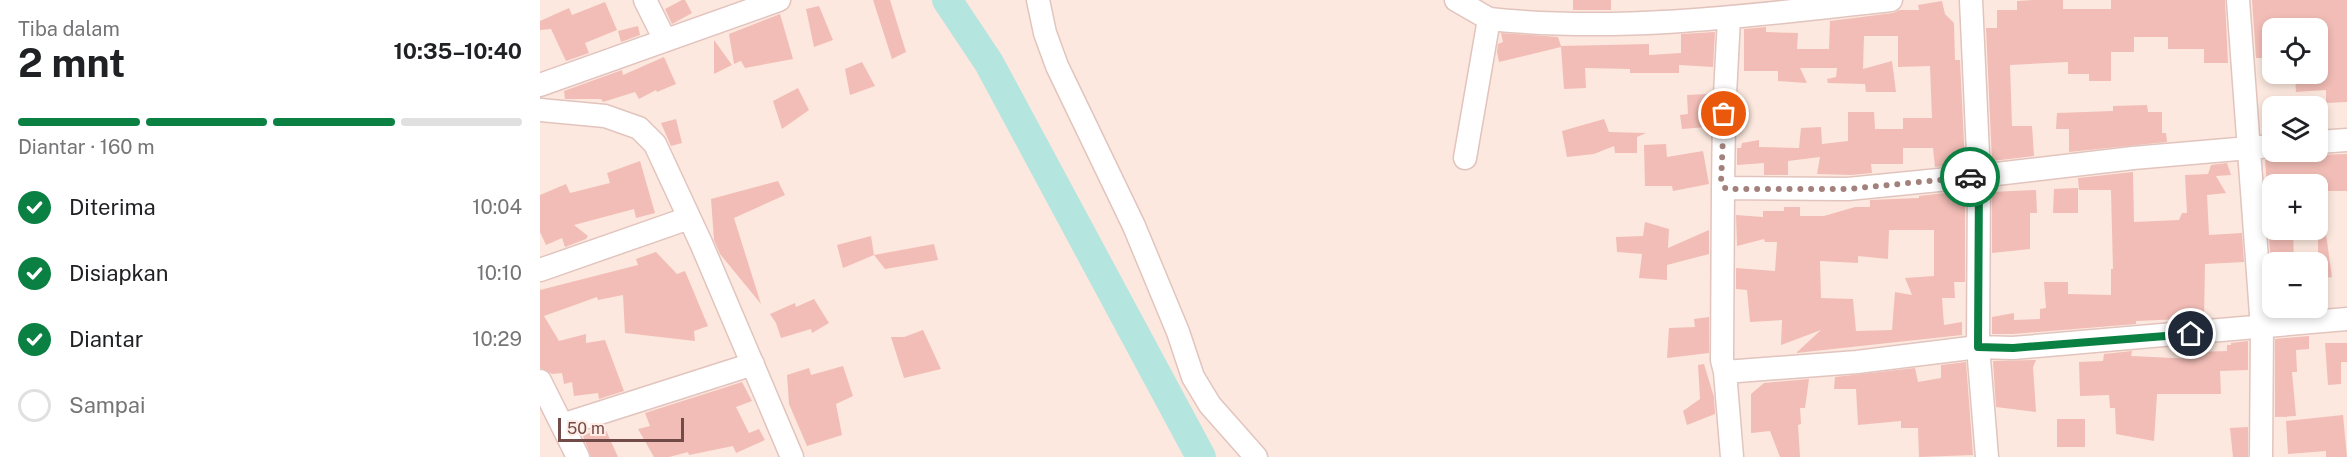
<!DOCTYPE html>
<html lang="id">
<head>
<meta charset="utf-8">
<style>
  body { margin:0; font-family:"Public Sans",sans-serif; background:#f6f6f6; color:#202124; height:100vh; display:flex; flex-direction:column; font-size:22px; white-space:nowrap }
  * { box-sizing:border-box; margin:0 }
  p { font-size:20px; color:#757577 }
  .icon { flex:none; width:33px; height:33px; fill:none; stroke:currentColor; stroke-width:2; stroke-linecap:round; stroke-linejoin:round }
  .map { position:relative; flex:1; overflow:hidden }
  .drawer { display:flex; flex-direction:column; background:#fff; width:540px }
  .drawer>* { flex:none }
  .fabs { position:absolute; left:1722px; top:18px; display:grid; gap:12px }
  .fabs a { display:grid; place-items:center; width:66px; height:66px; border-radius:12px; background:#fff; box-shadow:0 3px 9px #0003; font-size:30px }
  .scale { position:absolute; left:18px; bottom:15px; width:126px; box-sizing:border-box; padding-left:6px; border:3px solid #724a47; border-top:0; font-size:16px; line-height:21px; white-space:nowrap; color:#724a47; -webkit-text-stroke:4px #ffede5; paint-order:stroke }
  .pin { position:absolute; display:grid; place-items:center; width:51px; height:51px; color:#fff; margin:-26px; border:3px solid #fff; border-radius:50%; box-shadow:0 2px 6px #0007 }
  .courier { position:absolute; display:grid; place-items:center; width:60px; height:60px; margin:-30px; border:4px solid #0b8043; border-radius:50%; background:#fff; color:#222; box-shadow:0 2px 8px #0007 }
  .summary em { font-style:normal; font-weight:700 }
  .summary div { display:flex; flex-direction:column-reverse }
  .summary { display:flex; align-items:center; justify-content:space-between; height:102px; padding:0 18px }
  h1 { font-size:39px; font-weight:700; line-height:45px }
  .bar { display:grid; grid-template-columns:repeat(4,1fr); gap:9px 6px; align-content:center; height:72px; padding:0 18px }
  .bar i { height:8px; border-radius:4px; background:#e0e0e0 }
  .bar .on { background:#0b8043 }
  .bar p { grid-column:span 4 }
  ol { padding:0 18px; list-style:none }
  li { display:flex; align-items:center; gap:18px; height:66px }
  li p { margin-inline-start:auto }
  li .icon { padding:6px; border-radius:50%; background:#0b8043; color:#fff; stroke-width:4 }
  li:last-child { color:#757577 }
  li i { width:33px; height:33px; border:3px solid #e0e0e0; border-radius:50% }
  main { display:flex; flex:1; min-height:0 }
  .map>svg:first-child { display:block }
</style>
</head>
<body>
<main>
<section class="drawer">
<div class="summary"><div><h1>2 mnt</h1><p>Tiba dalam</p></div><em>10:35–10:40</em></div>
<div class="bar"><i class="on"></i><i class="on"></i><i class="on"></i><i></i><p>Diantar · 160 m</p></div>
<ol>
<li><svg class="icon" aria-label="check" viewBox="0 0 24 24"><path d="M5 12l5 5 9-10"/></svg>Diterima<p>10:04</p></li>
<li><svg class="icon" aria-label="check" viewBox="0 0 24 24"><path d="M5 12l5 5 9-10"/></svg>Disiapkan<p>10:10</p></li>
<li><svg class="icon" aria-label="check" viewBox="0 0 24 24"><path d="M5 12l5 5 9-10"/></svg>Diantar<p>10:29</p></li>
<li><i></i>Sampai</li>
</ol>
</section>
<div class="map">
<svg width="1807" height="457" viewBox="0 0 1807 457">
  <rect width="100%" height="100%" fill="#fce8de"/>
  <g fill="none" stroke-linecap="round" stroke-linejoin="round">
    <path stroke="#b4e5df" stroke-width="30" d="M407,0L449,63L661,457"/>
  </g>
  <path fill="#f2bdb6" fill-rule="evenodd" d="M142,0H145L152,13L132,24L125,9Z
    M333,0H350L366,52L352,59Z
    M1033,0H1071V10H1033Z
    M1493,0H1523V9H1571V0H1685L1688,63H1664V49H1628V37H1594V52H1571V81H1549V74H1528V62L1470,65L1472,126H1492L1494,156L1452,161L1446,28H1457V10H1477V1Z
    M1712,0H1807V102L1786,103V90L1756,92L1755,76L1777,75L1780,70L1778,28H1732V58H1716Z
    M1402,1L1405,14L1414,23L1415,60H1420L1425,164L1395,167L1393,148H1363V164H1331L1332,173L1311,175L1277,174L1280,157L1248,161V175H1224V163L1197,165V148H1201L1202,143L1219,140V147L1259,148L1261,128L1281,127L1282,144L1308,141V112H1334L1335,129H1363V118H1392L1390,66L1358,67V36H1324L1323,69L1352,61L1356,92H1326L1325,84L1288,83L1287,79L1296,77L1297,68H1260L1267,83L1238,81V71H1204V29L1226,27V32L1258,33L1257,49H1289L1290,21L1353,13L1360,10H1379L1378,5Z
    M65,2L77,30L45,43L49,53L26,61L11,29L0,30V21L29,8L32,15Z
    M279,6L293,40L274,47L266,9Z
    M240,14L253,59L205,68L201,61L194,64L189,34Z
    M98,26L100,35L81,42L78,31Z
    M1175,32L1173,67L1139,65V73H1090V69L1045,68L1046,88L1024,89L1021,47L959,62L957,52L958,44L963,42L961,33L1018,37L1021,46L1109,44V55L1141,53V34Z
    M174,40L192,65L174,74Z
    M124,57L136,84L117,92L116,90L99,99L95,92L63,102L61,99H25L24,91L82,70L83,75Z
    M322,62L335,86L310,95L305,69Z
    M258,88L269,110L242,129L233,101Z
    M1167,94V127L1142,129L1140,115L1148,114L1147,95Z
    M1607,105L1608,112H1622V133H1626L1627,142L1529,152V129H1516L1517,113L1573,111V106Z
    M136,119L142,143L131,146L121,123Z
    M1064,119L1069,132L1106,133L1097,137V153H1075L1074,146L1054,154L1027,157L1022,131Z
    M1126,144L1127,157L1163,151L1169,184L1133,191L1132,186H1105L1104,145Z
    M1769,152L1779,155L1807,154V191H1778V184H1727L1725,160L1749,157V153Z
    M100,161L115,213L96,218L94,209L34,225L48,236L46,239L25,247L22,238L6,245L0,232V195L26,184L30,193L70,183L67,173Z
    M1687,163L1691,175L1676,176L1686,193L1667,195L1669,235L1702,233L1704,262L1665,264L1664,318L1596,321V324L1473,334H1452V317L1474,313V320L1500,319V309L1506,308L1504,282H1528V294L1571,295V269H1573L1571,190H1539L1538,178L1593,172L1594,222L1639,220L1642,213H1647L1645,175L1668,174L1671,165Z
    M238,181L245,195L194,218L221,304L180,254L174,240L171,199Z
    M1538,188V213H1513L1514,189Z
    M1496,190L1497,213H1490V249L1452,253V192Z
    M1422,191L1425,192V282H1414L1415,298H1402L1404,325L1422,322V335L1256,353L1281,330L1241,345L1242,320L1210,322L1207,290L1196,289V268L1235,271L1237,242H1225L1224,239L1197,246L1196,215L1223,217V211H1244V207H1260V216H1284L1315,207H1330V200L1379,198V196ZM1349,230H1394V276L1365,278L1372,295L1355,292L1352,330L1316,331L1313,299L1281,298L1280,261L1318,263V256L1348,259Z
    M1727,216H1732V230H1753L1754,262H1731Z
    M1105,222L1129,229L1128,248L1169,230V254L1127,265V280L1099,278L1102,254L1077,252L1076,237L1103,236Z
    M1778,234H1786L1792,277L1778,279Z
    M331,236L334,255L303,268L297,245Z
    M394,244L398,260L345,269L334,255Z
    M116,252L137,274L145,271L168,326L154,331L155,341L85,333L83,295L58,300L57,297L4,316L19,341L46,334V343L65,340L84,391L59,399L58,393L34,396L32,382L24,384L22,373L12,374L0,368V290L98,265L96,259Z
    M274,299L289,323L272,333L271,329L241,338L236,323L230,314L255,303L256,307Z
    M1169,317V353L1127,358L1129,328L1155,327L1154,319Z
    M383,330L401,369L364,378L351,337H364Z
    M1769,336V349L1756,350L1757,372H1752L1756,416L1735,417V339Z
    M1708,341V370L1680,371L1681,394H1617L1614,441L1576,434L1575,408H1570L1569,395L1540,396L1539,362L1563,361L1564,354L1592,351L1591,356L1655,359V352L1687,351V345H1691V343Z
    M1785,343H1807V362H1801V384L1788,385Z
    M1496,360L1493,367L1496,412L1456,407L1453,361Z
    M1426,362L1433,455L1379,457L1378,428H1361V421L1318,425L1316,389H1294L1295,377L1375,368L1378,382L1401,378V365Z
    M1164,364L1174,397L1175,414L1147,425L1143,411L1160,399L1158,365Z
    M303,366L313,396L296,404L302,435L267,446L249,404L247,375L269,368L271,375Z
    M1269,379L1265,408H1260L1261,424L1258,425L1260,457H1240L1230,431L1211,433V394L1224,383Z
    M202,382L212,401L196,407L209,433L219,429L225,440L196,453L193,446L149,455L148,452L129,457H114L98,429L110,426L105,413Z
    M1803,415L1807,457H1786V451L1748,454L1746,421Z
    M1517,419H1545V447H1517Z
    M64,426L78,457H51L43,436Z
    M1708,427V457H1693L1690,428Z"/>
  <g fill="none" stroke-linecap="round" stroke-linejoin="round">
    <defs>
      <path id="minor" d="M105,0L125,40
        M498,0L505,33L517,66L594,226L638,332L653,377L670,405L716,457
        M916,0L949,19L925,158
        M1431,0L1439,176L1593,158L1732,146
        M1698,0L1722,328L1721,457
        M1189,18L1184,114L1183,188L1308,189L1439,176L1438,347L1473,348L1807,319
        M949,19C1083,33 1218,15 1351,0
        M0,85L239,0
        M0,110L65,116L99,128L115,144L161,243L252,457
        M1778,142L1807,140
        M1183,188L1182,360L1185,372L1317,362L1438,347L1447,457
        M0,270L149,218
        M1185,372L1192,457
        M0,381L38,457
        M22,425L213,364"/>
    </defs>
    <use href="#minor" stroke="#e2c4be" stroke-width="25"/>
    <use href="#minor" stroke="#fff" stroke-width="22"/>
  </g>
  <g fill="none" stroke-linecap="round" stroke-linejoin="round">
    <path stroke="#a2817c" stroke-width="6" stroke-dasharray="0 10.8" d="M1184,114L1181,183L1186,189H1308L1430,177"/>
    <path stroke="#0b8043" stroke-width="8" d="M1430,177L1439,176L1438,347L1473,348L1651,334"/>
  </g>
</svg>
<div class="fabs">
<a><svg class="icon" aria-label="locate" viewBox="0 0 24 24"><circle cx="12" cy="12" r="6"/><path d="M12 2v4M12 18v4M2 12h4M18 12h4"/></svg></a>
<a><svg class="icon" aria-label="layers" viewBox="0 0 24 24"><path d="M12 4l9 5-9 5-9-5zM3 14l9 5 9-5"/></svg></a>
<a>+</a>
<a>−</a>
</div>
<div class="scale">50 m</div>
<div class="pin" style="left:1184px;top:114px;background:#ea580c"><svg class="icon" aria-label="bag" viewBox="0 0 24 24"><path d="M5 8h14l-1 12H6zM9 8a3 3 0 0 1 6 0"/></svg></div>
<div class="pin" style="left:1651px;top:334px;background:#1f2937"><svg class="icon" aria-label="home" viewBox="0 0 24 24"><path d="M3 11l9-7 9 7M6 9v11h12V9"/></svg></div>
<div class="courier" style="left:1430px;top:177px"><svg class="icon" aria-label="car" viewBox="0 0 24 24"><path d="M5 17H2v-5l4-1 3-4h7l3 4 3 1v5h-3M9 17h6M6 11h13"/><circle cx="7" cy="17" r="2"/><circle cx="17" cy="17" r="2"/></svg></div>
</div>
</main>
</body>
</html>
